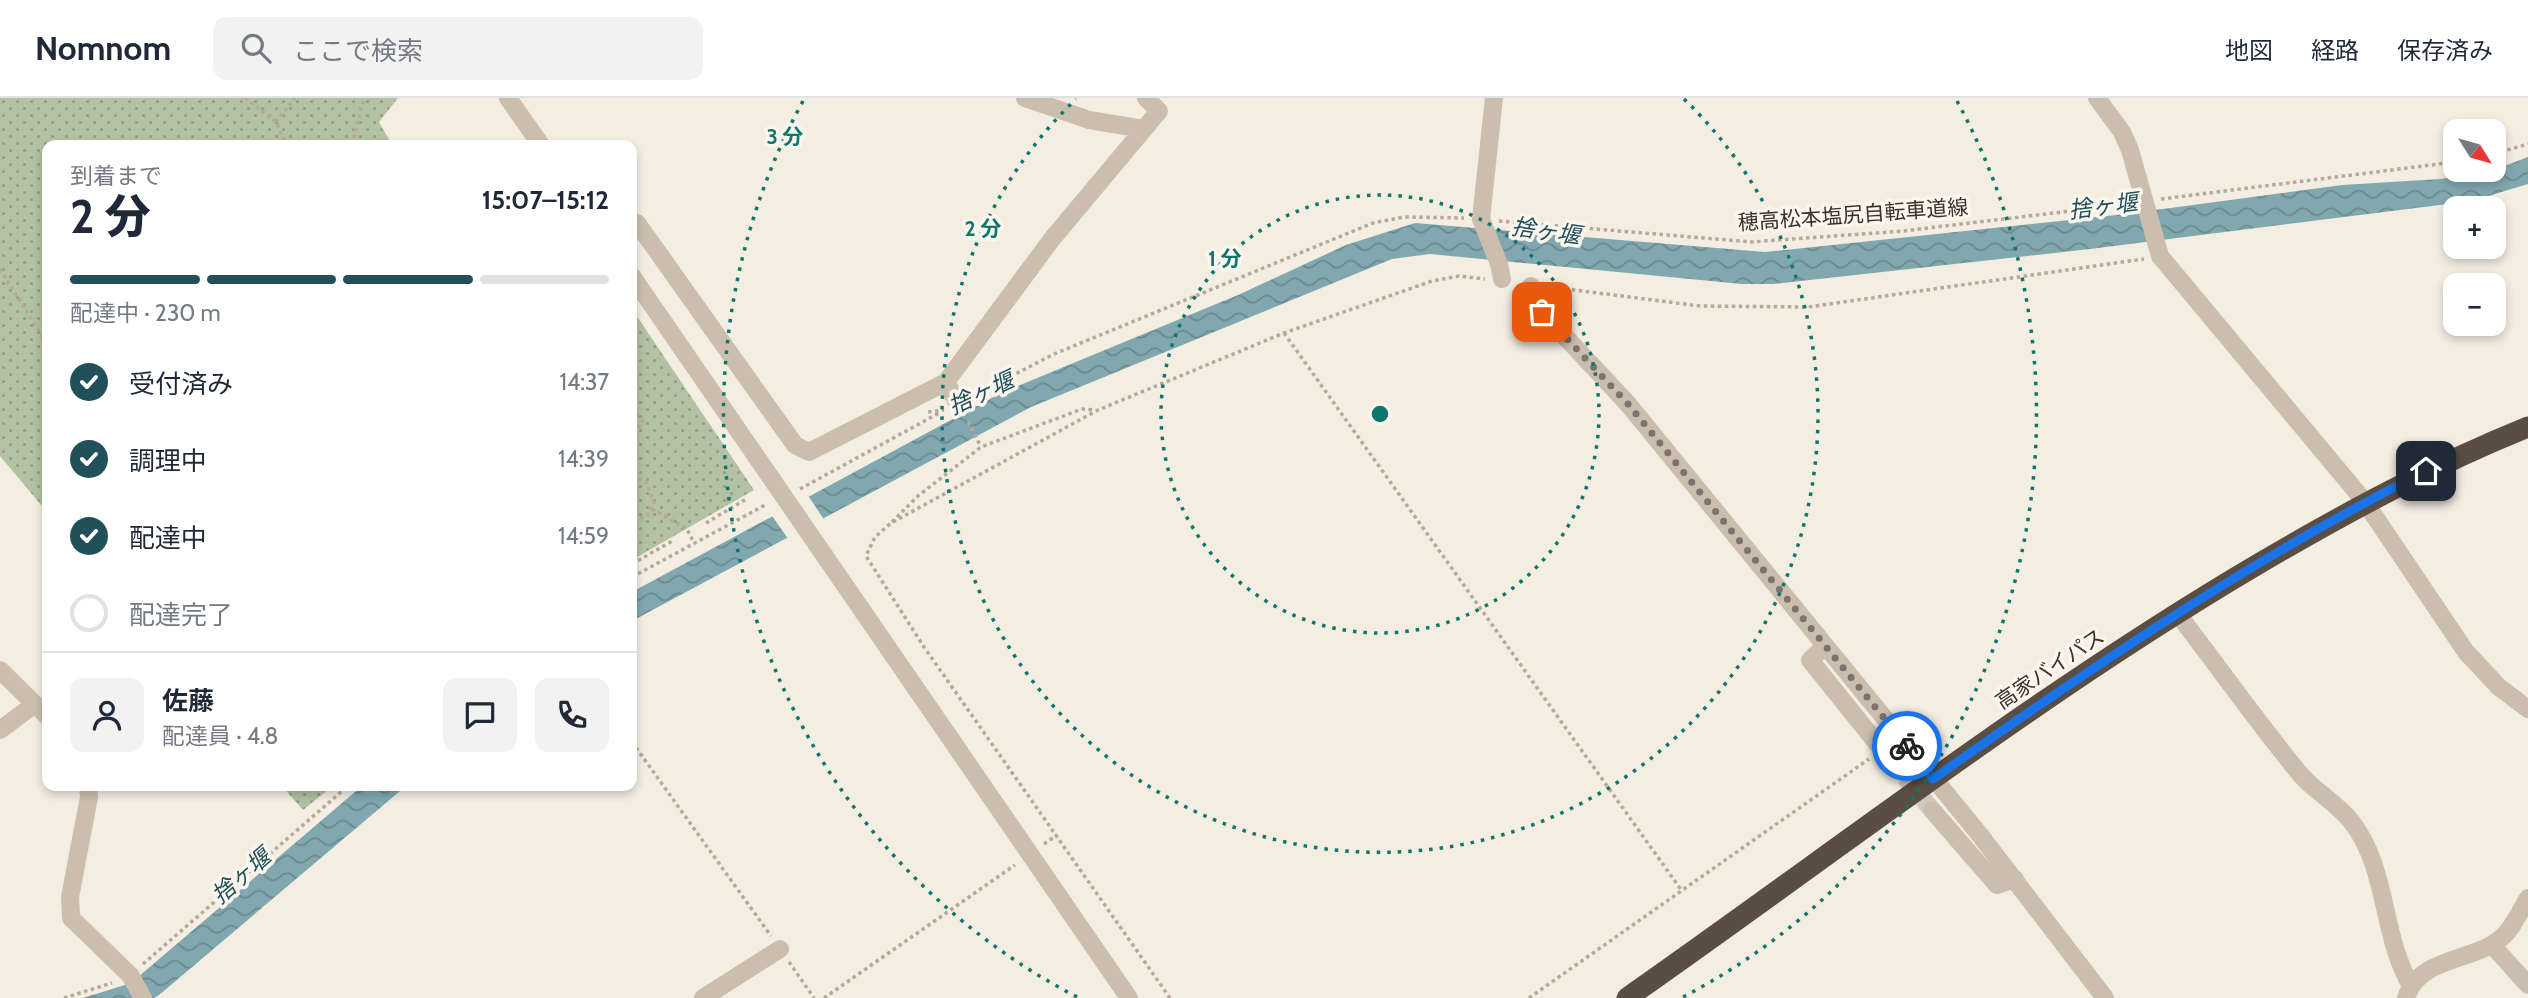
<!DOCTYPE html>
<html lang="ja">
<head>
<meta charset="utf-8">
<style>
  body { margin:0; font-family:Cabin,"Noto Sans JP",sans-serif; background:#f2f2f3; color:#1f2937; height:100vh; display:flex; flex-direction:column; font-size:26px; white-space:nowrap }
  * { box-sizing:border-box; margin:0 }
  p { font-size:23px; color:#747a83 }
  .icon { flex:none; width:38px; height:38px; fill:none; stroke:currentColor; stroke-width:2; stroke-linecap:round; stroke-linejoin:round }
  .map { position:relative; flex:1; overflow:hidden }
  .drawer { position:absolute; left:42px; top:42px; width:595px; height:651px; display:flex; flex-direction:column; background:#fff; border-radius:14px; box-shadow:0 4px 10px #0003 }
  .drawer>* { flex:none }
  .needle { width:46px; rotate:127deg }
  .buttons { position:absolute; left:2443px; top:21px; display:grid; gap:14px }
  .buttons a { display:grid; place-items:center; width:63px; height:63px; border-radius:14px; background:#fff; box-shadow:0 4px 10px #0003; font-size:35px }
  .pin { position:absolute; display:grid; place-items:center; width:60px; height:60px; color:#fff; margin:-30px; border-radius:14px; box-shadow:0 4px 10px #0006 }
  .courier { position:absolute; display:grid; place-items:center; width:70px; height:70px; margin:-35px; border:5px solid #1a73e8; border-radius:50%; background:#fff; color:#222; box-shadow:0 2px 9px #0007 }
  .headline em { font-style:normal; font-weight:800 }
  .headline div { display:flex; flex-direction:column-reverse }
  .headline { display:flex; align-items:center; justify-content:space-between; height:119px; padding:0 28px }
  h1 { font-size:46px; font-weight:800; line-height:52px }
  .bar { display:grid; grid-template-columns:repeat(4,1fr); gap:10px 7px; align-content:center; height:84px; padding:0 28px }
  .bar i { height:9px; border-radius:5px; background:#e0e1e3 }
  .bar .active { background:#22505a }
  .bar p { grid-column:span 4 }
  .line { display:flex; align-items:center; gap:18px; padding:0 28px; border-top:2px solid #e0e1e3 }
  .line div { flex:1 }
  .round { display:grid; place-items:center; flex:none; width:74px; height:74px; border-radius:14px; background:#f2f2f3 }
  ol { padding:0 28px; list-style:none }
  li { display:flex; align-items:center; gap:21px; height:77px }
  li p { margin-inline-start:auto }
  li .icon { padding:7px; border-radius:50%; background:#22505a; color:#fff; stroke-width:4 }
  li:last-child { color:#747a83 }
  li i { width:38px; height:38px; border:4px solid #e0e1e3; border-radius:50% }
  header { display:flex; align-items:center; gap:42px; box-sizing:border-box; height:98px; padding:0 35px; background:#fff; border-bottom:2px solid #e0e1e3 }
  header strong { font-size:33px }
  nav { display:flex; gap:38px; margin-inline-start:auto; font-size:24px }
  .search { width:490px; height:63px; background:#f2f2f3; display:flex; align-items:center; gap:18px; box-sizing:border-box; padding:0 24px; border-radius:14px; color:#747a83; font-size:26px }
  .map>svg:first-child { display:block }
</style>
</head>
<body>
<header>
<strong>Nomnom</strong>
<div class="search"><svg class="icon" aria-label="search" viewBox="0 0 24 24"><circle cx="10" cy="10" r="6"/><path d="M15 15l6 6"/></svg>ここで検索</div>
<nav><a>地図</a><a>経路</a><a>保存済み</a></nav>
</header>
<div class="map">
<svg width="2528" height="900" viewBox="0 0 2528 900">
  <defs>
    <pattern id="park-dots" width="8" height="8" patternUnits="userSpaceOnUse" patternTransform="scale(1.75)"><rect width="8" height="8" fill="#b3c2a2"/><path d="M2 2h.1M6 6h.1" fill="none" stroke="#939e84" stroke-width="1.8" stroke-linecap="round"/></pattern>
    <pattern id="water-waves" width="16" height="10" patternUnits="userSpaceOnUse" patternTransform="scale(1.75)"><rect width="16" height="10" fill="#81a8af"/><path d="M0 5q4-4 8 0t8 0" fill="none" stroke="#6b898f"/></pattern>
  </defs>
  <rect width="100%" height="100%" fill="#f3ede2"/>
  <path fill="url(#park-dots)" d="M0,0H398L379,24L392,47H47V414L0,358Z
    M632,211L754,392L632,462Z
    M282,688H333L303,712Z"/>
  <path fill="url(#water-waves)" d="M2528,59V86L2472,103L2090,151L1774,186H1742L1430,156L1392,161L1031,309L632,523V494L1001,295L1238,197L1346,147L1415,125L1765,154L2126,116L2342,87L2441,81L2494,72Z
    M362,688H406L159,897L154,900H83L128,886L138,879Z"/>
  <path fill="#f3ede2" d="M807,396L825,423L789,442L770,415Z"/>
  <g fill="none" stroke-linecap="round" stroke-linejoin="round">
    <path stroke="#cec8be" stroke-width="18" stroke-dasharray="18 9" stroke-linecap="butt" d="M1888,659L1932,712"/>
    <path stroke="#b7a998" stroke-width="3.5" stroke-dasharray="3.5 3.5" stroke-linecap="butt" d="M245,0L276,24L286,47
      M276,24L295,0
      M352,47L364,0
      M2494,56L2528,46
      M2161,101L2455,64
      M1499,123L1752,144L1903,133L2129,106
      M0,171L47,246
      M1551,189L1700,208L1808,209L2144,161
      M1284,235L1682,793
      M973,298L1054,256L1373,125L1404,119L1464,120
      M632,311L643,323L632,339
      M928,314L944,312
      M968,324L981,349
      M632,371L633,378
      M632,378L646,384L654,404L648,417L632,424
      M800,391L941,314
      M652,411L687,431L694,445
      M892,424L918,398L981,349L1082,311L1095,312
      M706,425L748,400
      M632,466L674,442
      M632,479L767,406
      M632,644L771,838
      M1044,746L1057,737
      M789,864L814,900
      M143,866L348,688
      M64,900L112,885
      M824,900L1015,767
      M1170,900L924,549L866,458L875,439L891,425L1098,312L1284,235L1432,183L1459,178L1485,181
      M1529,900L1869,661"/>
    <path stroke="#cbbead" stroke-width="18" d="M508,0L541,47
      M1025,0L1089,22L1144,31
      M1494,0L1481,121L1499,166L1502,181
      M2097,0L2122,34L2130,52L2160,158L2365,404L2466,554L2499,589L2528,611
      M632,124L637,125L795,347L809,354L946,284L1052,141L1159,13L1146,0
      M632,178L1129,900
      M1531,188L1542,214L1628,306L1980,737L2105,900
      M946,284L960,310
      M2177,515C2218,568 2257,624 2300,676C2314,693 2337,705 2351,723C2388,770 2381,835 2410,886
      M1825,548L1810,562L1888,659
      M0,572L47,618
      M0,632L35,606
      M88,688L89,699L70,799L71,820L130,877L143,900
      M1932,712L1997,787L2015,781
      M2492,847L2528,887
      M703,900L780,851
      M2406,900C2419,859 2471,864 2500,841C2512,832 2520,813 2528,800"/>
    <path stroke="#5a4d43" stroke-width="21" d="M1627,900C1837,753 2039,595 2260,465C2347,414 2434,367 2528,329"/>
  </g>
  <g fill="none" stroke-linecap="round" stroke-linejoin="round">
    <path stroke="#7b736c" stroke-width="7" stroke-dasharray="0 12.6" d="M1542,214L1628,306L1907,648"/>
    <path stroke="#1a73e8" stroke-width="9" d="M1907,648L1933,681C2092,569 2253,460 2426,373"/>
  </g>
  <g fill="none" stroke="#0f766e" stroke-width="3.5" stroke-dasharray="3.5 7">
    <circle cx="1380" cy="316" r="219"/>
    <path d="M1684 1A438 438 0 1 1 1076 1"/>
    <path d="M1077 899A657 657 0 0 1 803 3M1957 3A657 657 0 0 1 1683 899"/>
  </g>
  <g text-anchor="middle" stroke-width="7" stroke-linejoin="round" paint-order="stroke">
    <g font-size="21" fill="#3a322c" stroke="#faf6ee">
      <text transform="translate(1853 117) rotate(-4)" y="7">穂高松本塩尻自転車道線</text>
      <text transform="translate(2050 571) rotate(-34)" y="7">高家バイパス</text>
    </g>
    <g font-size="23" font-style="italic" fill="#22505a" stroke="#faf6ee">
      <text transform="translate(2103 108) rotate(-7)" y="8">捨ヶ堰</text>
      <text transform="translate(1546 133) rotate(8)" y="8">捨ヶ堰</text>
      <text transform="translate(981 295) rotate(-25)" y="8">捨ヶ堰</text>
      <text transform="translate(241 778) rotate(-41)" y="8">捨ヶ堰</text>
    </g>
  </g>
  <circle cx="1380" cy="316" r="10" fill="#0f766e" stroke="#faf6ee" stroke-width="3.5"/>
  <g font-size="21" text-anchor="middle" font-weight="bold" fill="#0f766e" stroke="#faf6ee" stroke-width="7" stroke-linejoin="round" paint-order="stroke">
    <text x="785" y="46">3 分</text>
    <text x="983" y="138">2 分</text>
    <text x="1225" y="168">1 分</text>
  </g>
</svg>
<div class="buttons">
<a><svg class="needle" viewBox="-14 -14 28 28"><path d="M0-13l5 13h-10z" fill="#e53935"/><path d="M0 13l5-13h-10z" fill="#747a83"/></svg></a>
<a>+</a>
<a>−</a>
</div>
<div class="pin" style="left:1542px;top:214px;background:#ea580c"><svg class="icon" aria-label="bag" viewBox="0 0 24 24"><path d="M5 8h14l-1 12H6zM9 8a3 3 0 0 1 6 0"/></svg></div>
<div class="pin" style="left:2426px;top:373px;background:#1f2937"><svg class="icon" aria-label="home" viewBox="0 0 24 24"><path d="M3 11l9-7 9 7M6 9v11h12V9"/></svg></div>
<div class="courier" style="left:1907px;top:648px"><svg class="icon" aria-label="bike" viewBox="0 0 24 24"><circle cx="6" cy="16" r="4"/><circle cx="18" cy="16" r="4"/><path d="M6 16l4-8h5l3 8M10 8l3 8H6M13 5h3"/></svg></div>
<section class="drawer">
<div class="headline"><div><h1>2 分</h1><p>到着まで</p></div><em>15:07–15:12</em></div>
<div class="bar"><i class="active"></i><i class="active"></i><i class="active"></i><i></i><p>配達中 · 230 m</p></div>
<ol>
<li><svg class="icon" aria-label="check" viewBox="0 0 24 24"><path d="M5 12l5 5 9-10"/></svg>受付済み<p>14:37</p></li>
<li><svg class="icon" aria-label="check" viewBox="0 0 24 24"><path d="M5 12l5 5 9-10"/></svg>調理中<p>14:39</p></li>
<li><svg class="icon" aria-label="check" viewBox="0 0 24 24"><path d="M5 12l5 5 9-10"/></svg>配達中<p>14:59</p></li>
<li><i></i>配達完了</li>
</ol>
<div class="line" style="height:126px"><a class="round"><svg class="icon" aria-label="person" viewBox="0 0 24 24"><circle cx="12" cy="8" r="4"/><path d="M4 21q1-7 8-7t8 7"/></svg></a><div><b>佐藤</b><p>配達員 · 4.8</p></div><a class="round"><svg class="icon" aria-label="chat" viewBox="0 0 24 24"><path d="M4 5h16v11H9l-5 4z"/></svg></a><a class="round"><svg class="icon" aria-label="phone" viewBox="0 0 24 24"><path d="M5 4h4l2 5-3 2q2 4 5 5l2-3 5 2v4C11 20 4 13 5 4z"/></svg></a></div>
</section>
</div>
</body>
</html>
